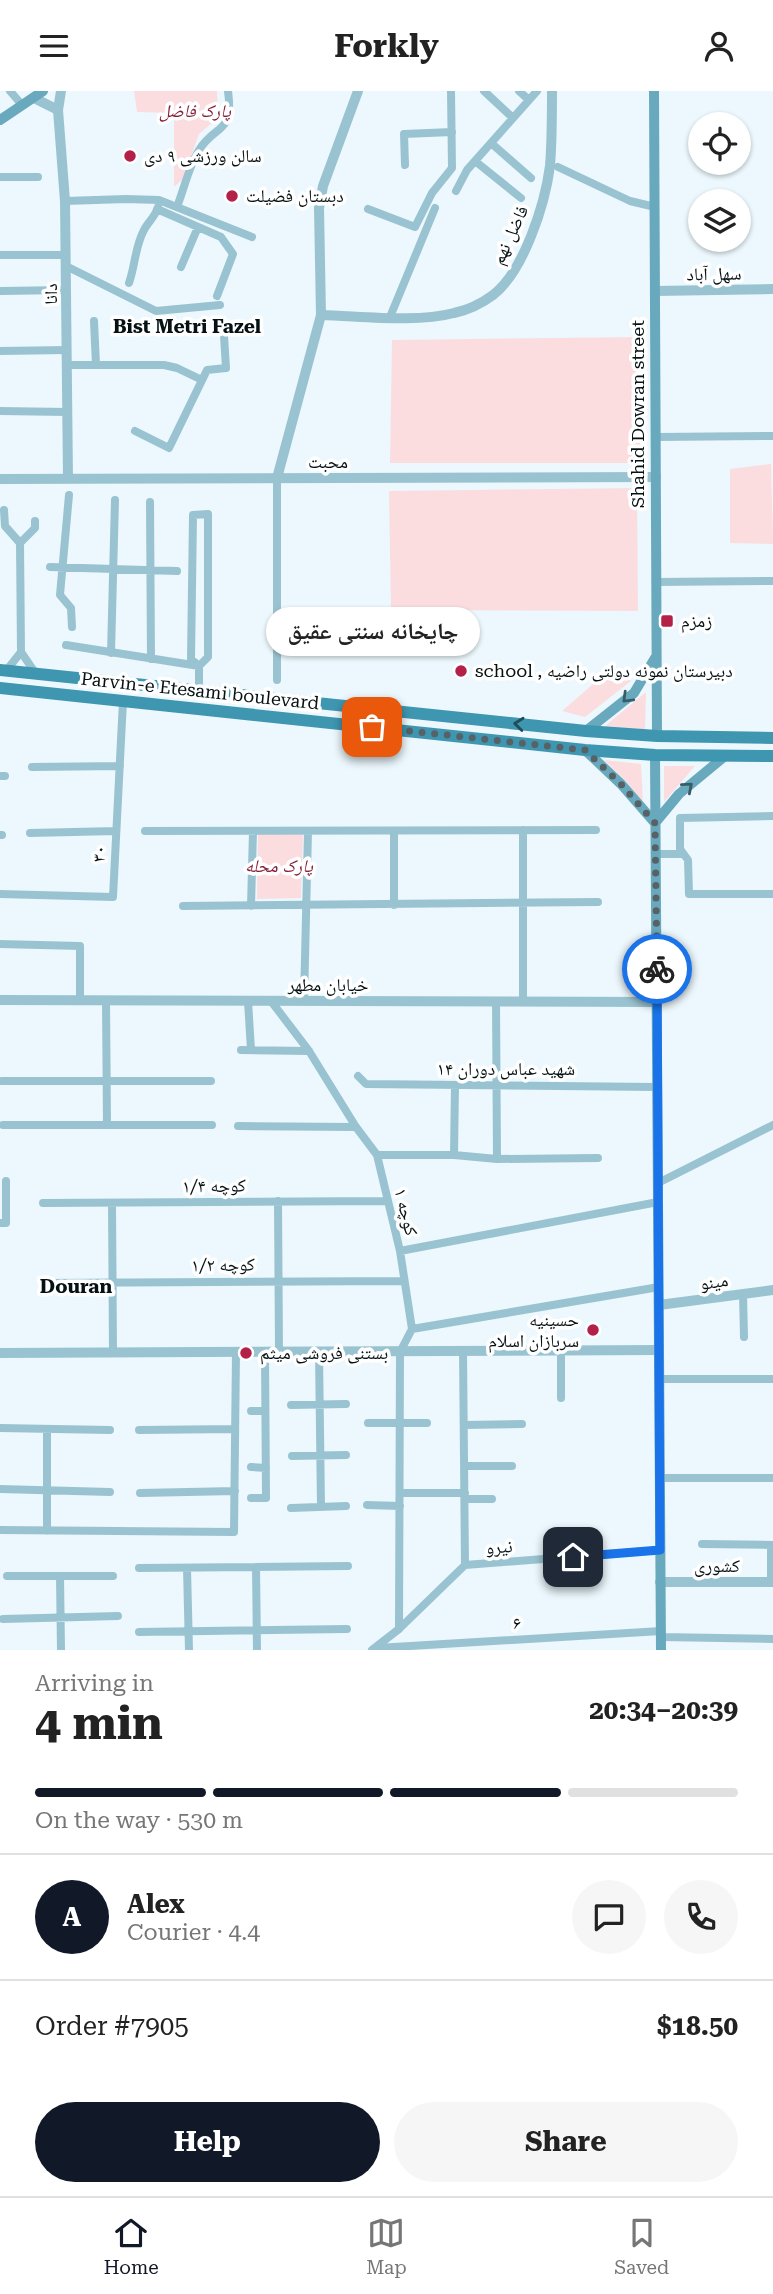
<!DOCTYPE html>
<html lang="en">
<head>
<meta charset="utf-8">
<style>
  body { margin:0; font-family:"Roboto Serif","Noto Naskh Arabic",serif; background:#f6f6f6; color:#222; height:100vh; display:flex; flex-direction:column; font-size:26px; white-space:nowrap }
  * { box-sizing:border-box; margin:0 }
  p { font-size:23px; color:#767676 }
  .icon { flex:none; width:38px; height:38px; fill:none; stroke:currentColor; stroke-width:2; stroke-linecap:round; stroke-linejoin:round }
  .map { position:relative; height:1559px; overflow:hidden }
  .drawer { display:flex; flex-direction:column; background:#fff; flex:1 }
  .drawer>* { flex:none }
  .fabs { position:absolute; left:688px; top:21px; display:grid; gap:14px }
  .fabs a { display:grid; place-items:center; width:63px; height:63px; border-radius:50%; background:#fff; box-shadow:0 2px 5px #0004; font-size:35px }
  .pin { position:absolute; display:grid; place-items:center; width:60px; height:60px; color:#fff; margin:-30px; border-radius:14px; box-shadow:0 4px 10px #0006 }
  .courier { position:absolute; display:grid; place-items:center; width:70px; height:70px; margin:-35px; border:5px solid #1a73e8; border-radius:50%; background:#fff; color:#222; box-shadow:0 2px 9px #0007 }
  .bubble { position:absolute; height:49px; border-radius:24px; background:#fff; box-shadow:0 2px 5px #0004; font-size:23px; font-weight:700; line-height:49px; text-align:center }
  .overview em { font-style:normal; font-weight:700 }
  .overview div { display:flex; flex-direction:column-reverse }
  .overview { display:flex; align-items:center; justify-content:space-between; height:119px; padding:0 35px }
  h1 { font-size:46px; font-weight:700; line-height:52px }
  .bar { display:grid; grid-template-columns:repeat(4,1fr); gap:10px 7px; align-content:center; height:84px; padding:0 35px }
  .bar i { height:9px; border-radius:5px; background:#e0e0e0 }
  .bar .current { background:#111827 }
  .bar p { grid-column:span 4 }
  .line { display:flex; align-items:center; gap:18px; padding:0 35px; border-top:2px solid #e0e0e0 }
  .line div { flex:1 }
  .round { display:grid; place-items:center; flex:none; width:74px; height:74px; border-radius:37px; background:#f6f6f6 }
  .cta { display:flex; gap:14px; margin-top:auto; padding:14px 35px }
  .cta a { flex:1; height:80px; border-radius:42px; background:#111827; color:#fff; font-size:28px; font-weight:700; line-height:80px; text-align:center }
  .cta a+a { background:#f6f6f6; color:#222 }
  header { display:flex; justify-content:space-between; align-items:center; height:91px; padding:0 35px; background:#fff; font-size:32px; font-weight:700 }
  .dock { display:flex; justify-content:space-around; align-items:center; height:98px; border-top:2px solid #e0e0e0; background:#fff; font-size:19px; color:#767676 }
  .dock a { display:grid; justify-items:center; gap:4px }
  .dock .current { color:#111827 }
  .map>svg:first-child { display:block }
</style>
</head>
<body>
<header><svg class="icon" aria-label="menu" viewBox="0 0 24 24"><path d="M4 6h16M4 12h16M4 18h16"/></svg>Forkly<svg class="icon" aria-label="person" viewBox="0 0 24 24"><circle cx="12" cy="8" r="4"/><path d="M4 21q1-7 8-7t8 7"/></svg></header>
<div class="map">
<svg width="773" height="1559" viewBox="0 0 773 1559">
  <rect width="100%" height="100%" fill="#ecf8fd"/>
  <path fill="#fbdde0" d="M134,0H217L218,27L199,43L183,88L174,96V22L137,21Z
    M642,246V372H390L392,249Z
    M771,373L773,453L730,452V378Z
    M637,397L638,520L391,519L389,400Z
    M615,574L631,590L585,626L562,620Z
    M646,601L645,639L605,635Z
    M604,669L641,673L643,711L624,688Z
    M664,675H695L664,711Z
    M258,742L303,743L301,807L257,808Z"/>
  <g fill="none" stroke-linecap="round" stroke-linejoin="round">
    <path stroke="#9ac3d1" stroke-width="8" d="M10,0L22,14
      M484,0L513,27
      M519,0L529,9
      M491,52L531,87
      M475,70L521,107
      M405,74L404,43L452,41
      M558,76L630,110L655,116
      M0,86H38
      M456,100L467,79L537,0
      M65,110L126,108L159,109L252,146
      M177,116C184,98 189,75 199,59C216,32 234,44 228,0
      M157,118L221,146L233,163L217,205
      M368,118L415,136L432,102L452,77L451,0
      M0,164H66
      M66,175L156,220L220,214
      M181,176L198,136
      M129,192C135,175 135,157 143,141C147,131 155,127 158,116
      M0,200L66,199
      M390,226L435,117
      M94,230L96,274
      M0,260L67,259
      M67,274H164L177,277L202,289
      M0,320L67,321
      M135,340L169,357L207,279L226,277L224,245
      M656,346L773,345
      M277,387V589
      M69,404L60,504L71,517L72,536
      M150,411L151,568
      M4,419L5,435L20,452L35,437V430
      M208,423V566L199,575L191,568L193,424Z
      M20,452L21,561
      M50,476L177,480
      M656,491L773,490
      M66,554L199,575V600
      M111,562L115,409
      M6,580L21,561L36,583
      M32,676L120,675
      M0,685H5
      M773,725L680,727V758L688,769L689,803H773
      M145,740L596,739
      M30,742L116,740
      M0,744H2
      M656,763H683
      M0,803L113,806L123,610
      M394,814V740
      M183,815L598,811
      M251,815L253,740
      M0,853L80,855V909
      M106,910L107,1034
      M248,910L251,959
      M271,910L309,960L356,1036L377,1064L400,1160L412,1238L400,1261L399,1538
      M304,910L308,740
      M496,911L497,1068
      M523,911V739
      M241,959L309,960
      M358,985L366,993L657,996
      M2,990H211
      M3,1034H212
      M238,1035L356,1036
      M377,1064H454L497,1068L598,1067
      M454,1064L455,994
      M658,1092L773,1034
      M278,1110L279,1261
      M43,1112L386,1110
      M112,1112L113,1262
      M0,1132H6V1090
      M400,1160L658,1111
      M43,1192L404,1190
      M743,1203L744,1246
      M412,1238L659,1196
      M463,1260L465,1474
      M561,1260V1307
      M319,1261L321,1416
      M659,1288H773
      M291,1314L346,1313
      M251,1320H265
      M368,1332H427
      M464,1334L522,1333
      M0,1337L110,1339
      M139,1339L235,1338
      M292,1365L346,1364
      M464,1375H512
      M251,1376L266,1377
      M660,1387H773
      M0,1398L110,1401
      M140,1402L235,1400
      M400,1402H465
      M251,1407H266L265,1261
      M465,1408H492
      M367,1414L400,1415
      M291,1417L346,1415
      M0,1439L234,1441L236,1261
      M47,1440V1338
      M702,1453L773,1454
      M256,1476L257,1559
      M139,1477L348,1475
      M187,1477L189,1559
      M7,1485H113
      M60,1485L61,1559
      M771,1491V1454
      M3,1528L118,1525
      M139,1541L347,1538
      M661,1546L773,1548
      M377,1557L661,1540
      M372,1559L399,1538L465,1474L660,1459"/>
    <path stroke="#9ac3d1" stroke-width="10" d="M61,0L58,19L65,110L68,388
      M34,7L58,19
      M655,200L773,198
      M321,224C361,225 416,232 454,222C468,219 481,213 493,204C524,180 545,113 550,75C552,50 552,25 552,0
      M277,387L321,224L319,117L323,95L358,0
      M0,388L656,386
      M0,909L657,911
      M659,1214L773,1199
      M0,1262L659,1259
      M660,1491H773"/>
    <path stroke="#69a9be" stroke-width="10" d="M654,0L657,645
      M0,29L43,0
      M586,640L634,602L655,567
      M585,659L621,693L655,732
      M655,664L661,1559
      M655,732L679,703L725,665"/>
    <path stroke="#3f96b0" stroke-width="12" d="M0,579L586,640L657,645L773,647
      M0,597L585,659L655,664L773,665"/>
  </g>
  <defs><path id="oneway-chevron" d="M-2-3.5L2.5 0L-2 3.5" fill="none" stroke-width="1.6" stroke-linecap="round" stroke-linejoin="round" transform="scale(1.75)"/></defs>
  <g stroke="#385d69">
    <use href="#oneway-chevron" transform="translate(627 607) rotate(136)"/>
    <use href="#oneway-chevron" transform="translate(688 696) rotate(-41)"/>
  </g>
  <use stroke="#204d5a" href="#oneway-chevron" transform="translate(519 633) rotate(-174)"/>
  <g fill="none" stroke-linecap="round" stroke-linejoin="round">
    <path stroke="#566266" stroke-width="7" stroke-dasharray="0 12.6" d="M372,636L585,659L621,693L655,732L657,878"/>
    <path stroke="#1a73e8" stroke-width="9" d="M573,1466L660,1459L657,878"/>
  </g>
  <g fill="#b32149" stroke="#fff" stroke-width="2.5">
    <circle cx="130" cy="65" r="7"/>
    <circle cx="232" cy="105" r="7"/>
    <rect x="660" y="523" width="14" height="14" rx="3.5"/>
    <circle cx="461" cy="580" r="7"/>
    <circle cx="593" cy="1239" r="7"/>
    <circle cx="246" cy="1262" r="7"/>
  </g>
  <g text-anchor="middle" stroke-width="7" stroke-linejoin="round" paint-order="stroke">
    <g font-size="18" font-style="italic" fill="#862039" stroke="#fff">
      <text x="195" y="26">پارک فاضل</text>
      <text x="279" y="781">پارک محله</text>
    </g>
    <g font-size="18" fill="#061114" stroke="#fff" text-anchor="start">
      <text x="144" y="71">سالن ورزشی ۹ دی</text>
      <text x="246" y="111">دبستان فضیلت</text>
      <text x="681" y="536">زمزم</text>
      <text x="475" y="586">school , دبیرستان نمونه دولتی راضیه</text>
      <text x="579" y="1235" text-anchor="end">حسینیه<tspan x="579" dy="21">سربازان اسلام</tspan></text>
      <text x="260" y="1268">بستنی فروشی میثم</text>
    </g>
    <g font-size="18" fill="#061114" stroke="#fff">
      <text transform="translate(510 144) rotate(-65)" y="6">فاضل نهم</text>
      <text transform="translate(714 183) rotate(-1)" y="6">سهل آباد</text>
      <text transform="translate(51 203) rotate(-90)" y="6">دانا</text>
      <text transform="translate(638 323) rotate(-90)" y="6">Shahid Dowran street</text>
      <text x="328" y="377">محبت</text>
      <text transform="translate(200 600) rotate(6)" y="6">Parvin-e Etesami boulevard</text>
      <text transform="translate(99 763) rotate(-87)" y="6">۳۰</text>
      <text x="328" y="900">خیابان مطهر</text>
      <text x="506" y="984">شهید عباس دوران ۱۴</text>
      <text transform="translate(214 1095) rotate(-1)" y="6">کوچه ۱/۴</text>
      <text transform="translate(406 1121) rotate(76)" y="6">کوچه ۱</text>
      <text transform="translate(223 1174) rotate(-1)" y="6">کوچه ۱/۲</text>
      <text transform="translate(714 1191) rotate(-8)" y="6">مینو</text>
      <text transform="translate(499 1456) rotate(-4)" y="6">نیرو</text>
      <text x="717" y="1481">کشوری</text>
      <text transform="translate(517 1532) rotate(-3)" y="6">۶</text>
    </g>
    <g font-size="19" font-weight="bold" fill="#061114" stroke="#fff">
      <text x="187" y="242">Bist Metri Fazel</text>
      <text x="76" y="1202">Douran</text>
    </g>
  </g>
</svg>
<div class="fabs">
<a><svg class="icon" aria-label="locate" viewBox="0 0 24 24"><circle cx="12" cy="12" r="6"/><path d="M12 2v4M12 18v4M2 12h4M18 12h4"/></svg></a>
<a><svg class="icon" aria-label="layers" viewBox="0 0 24 24"><path d="M12 4l9 5-9 5-9-5zM3 14l9 5 9-5"/></svg></a>
</div>
<div class="pin" style="left:372px;top:636px;background:#ea580c"><svg class="icon" aria-label="bag" viewBox="0 0 24 24"><path d="M5 8h14l-1 12H6zM9 8a3 3 0 0 1 6 0"/></svg></div>
<div class="pin" style="left:573px;top:1466px;background:#1f2937"><svg class="icon" aria-label="home" viewBox="0 0 24 24"><path d="M3 11l9-7 9 7M6 9v11h12V9"/></svg></div>
<div class="courier" style="left:657px;top:878px"><svg class="icon" aria-label="bike" viewBox="0 0 24 24"><circle cx="6" cy="16" r="4"/><circle cx="18" cy="16" r="4"/><path d="M6 16l4-8h5l3 8M10 8l3 8H6M13 5h3"/></svg></div>
<div class="bubble" style="left:266px;top:516px;width:214px">چایخانه سنتی عقیق</div>
</div>
<section class="drawer">
<div class="overview"><div><h1>4 min</h1><p>Arriving in</p></div><em>20:34–20:39</em></div>
<div class="bar"><i class="current"></i><i class="current"></i><i class="current"></i><i></i><p>On the way · 530 m</p></div>
<div class="line" style="height:126px"><b class="round" style="background:#111827;color:#fff">A</b><div><b>Alex</b><p>Courier · 4.4</p></div><a class="round"><svg class="icon" aria-label="chat" viewBox="0 0 24 24"><path d="M4 5h16v11H9l-5 4z"/></svg></a><a class="round"><svg class="icon" aria-label="phone" viewBox="0 0 24 24"><path d="M5 4h4l2 5-3 2q2 4 5 5l2-3 5 2v4C11 20 4 13 5 4z"/></svg></a></div>
<div class="line" style="height:91px"><div>Order #7905</div><b>$18.50</b></div>
<div class="cta"><a>Help</a><a>Share</a></div>
</section>
<nav class="dock">
<a class="current"><svg class="icon" aria-label="home" viewBox="0 0 24 24"><path d="M3 11l9-7 9 7M6 9v11h12V9"/></svg>Home</a>
<a><svg class="icon" aria-label="map" viewBox="0 0 24 24"><path d="M3 6l6-2 6 2 6-2v14l-6 2-6-2-6 2zM9 4v14M15 6v14"/></svg>Map</a>
<a><svg class="icon" aria-label="saved" viewBox="0 0 24 24"><path d="M7 4h10v16l-5-4-5 4z"/></svg>Saved</a>
</nav>
</body>
</html>
